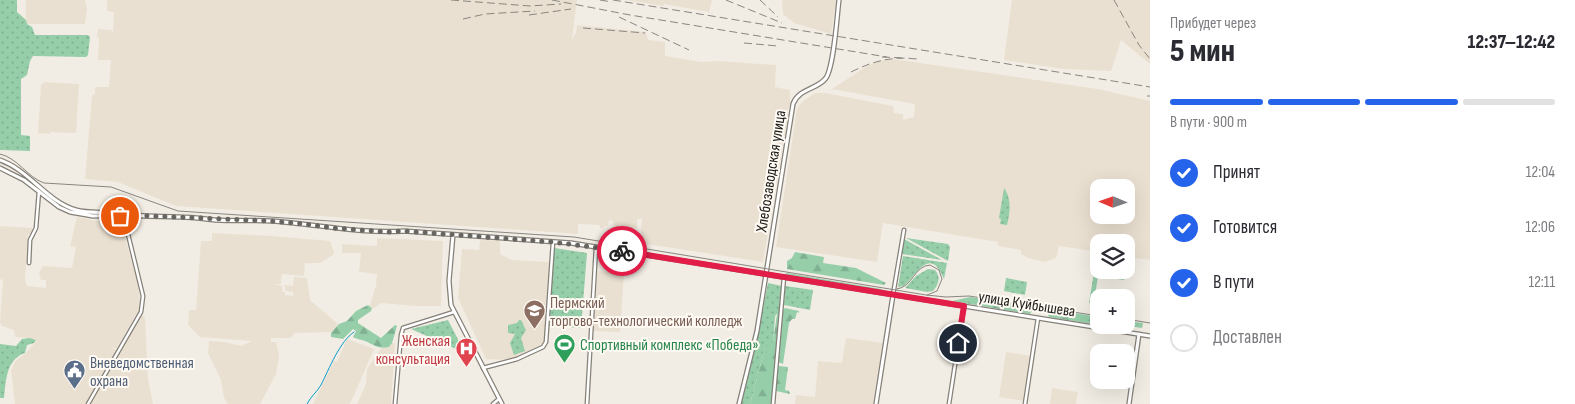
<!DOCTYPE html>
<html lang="ru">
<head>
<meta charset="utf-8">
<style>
  body { margin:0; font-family:"Sofia Sans Condensed",sans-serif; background:#f2f2f3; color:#2b2b33; height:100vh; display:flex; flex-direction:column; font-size:19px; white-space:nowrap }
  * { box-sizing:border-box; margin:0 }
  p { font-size:16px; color:#7c7c81 }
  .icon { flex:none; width:28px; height:28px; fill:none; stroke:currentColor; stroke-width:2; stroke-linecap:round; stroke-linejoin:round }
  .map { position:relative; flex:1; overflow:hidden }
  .sheet { display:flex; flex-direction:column; background:#fff; width:425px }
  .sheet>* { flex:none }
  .needle { width:32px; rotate:272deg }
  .buttons { position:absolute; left:1090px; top:179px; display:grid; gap:10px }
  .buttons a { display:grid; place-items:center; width:45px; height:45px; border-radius:10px; background:#fff; box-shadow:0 5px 20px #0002; font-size:25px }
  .pin { position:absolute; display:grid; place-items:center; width:42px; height:42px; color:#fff; margin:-21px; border:2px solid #fff; border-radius:50%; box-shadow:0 1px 5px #0007 }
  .courier { position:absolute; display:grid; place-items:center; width:50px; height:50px; margin:-25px; border:4px solid #e11d48; border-radius:50%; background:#fff; color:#222; box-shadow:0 1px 6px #0007 }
  .overview em { font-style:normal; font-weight:800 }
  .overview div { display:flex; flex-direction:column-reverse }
  .overview { display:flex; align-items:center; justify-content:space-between; height:85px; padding:0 20px }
  h1 { font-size:32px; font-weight:800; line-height:38px }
  .bar { display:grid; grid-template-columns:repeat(4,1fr); gap:8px 5px; align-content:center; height:60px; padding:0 20px }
  .bar i { height:6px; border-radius:4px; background:#e1e1e2 }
  .bar .selected { background:#2563eb }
  .bar p { grid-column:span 4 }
  ol { padding:0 20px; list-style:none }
  li { display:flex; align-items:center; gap:15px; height:55px }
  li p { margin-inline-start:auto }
  li .icon { padding:5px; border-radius:50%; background:#2563eb; color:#fff; stroke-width:4 }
  li:last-child { color:#7c7c81 }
  li i { width:28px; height:28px; border:2px solid #e1e1e2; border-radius:50% }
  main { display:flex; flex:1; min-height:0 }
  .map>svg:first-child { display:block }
</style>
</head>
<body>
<main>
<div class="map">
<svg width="1150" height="404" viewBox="0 0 1150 404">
  <defs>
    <pattern id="grass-dots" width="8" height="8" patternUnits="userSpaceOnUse" patternTransform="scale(1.25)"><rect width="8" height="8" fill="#95cea9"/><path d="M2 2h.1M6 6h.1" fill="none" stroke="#80b091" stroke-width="1.8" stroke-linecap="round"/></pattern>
    <pattern id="forest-firs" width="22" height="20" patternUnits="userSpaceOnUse" patternTransform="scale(1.25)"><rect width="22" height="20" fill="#95cea9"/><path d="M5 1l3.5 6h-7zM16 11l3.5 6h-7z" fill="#80b091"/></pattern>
  </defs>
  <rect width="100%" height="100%" fill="#f2ede4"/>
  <path fill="#eae0d1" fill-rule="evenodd" d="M26,0H85L87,9L85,24H26Z
    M107,0H577L572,39L576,33L577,25L646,32L648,40L665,42V56L701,62L717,61L776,65L775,87L790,90V105L786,113L788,114L763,262L640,243L642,219H637V228H614L613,221L609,220L608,226H604V228H600L599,225L578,224V234L176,206L118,182L85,179L92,95L95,94V87H109L111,60H98L99,38L97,37L98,29L111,30L113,32L114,12L107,11Z
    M626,0H712L709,12L664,4L663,6Z
    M782,0H836L831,34L794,23L783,14Z
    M1012,0H1150V64L1121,40L1111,71L1064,69L1004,60Z
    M893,59L1098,89L1150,101V260L1126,257V242H1099V252L1059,246L1056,258L1045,262L1028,258L1021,254V250L998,246V242L883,223L877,262L776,247L797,109L802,102L815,93H825L893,106L894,113L903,114V120L914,117L915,104L832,89L867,66L879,61ZM1099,188H1126V215H1099Z
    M44,82L79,84L76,133L50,132V134L38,133L41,84H43Z
    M77,217L122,226L139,288L140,308L116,349L108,345L120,353L140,315L145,317L148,380L153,404H15L11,370L16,360L26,353L37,340L30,338L15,337L14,330L2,326L0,322L3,280L0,279V226L32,228V234H28L25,279L27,286L46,288V280H41L39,273L43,266L72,268L76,247L70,246Z
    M212,233L272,236L330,241L334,251L333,255L320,263H305L304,276L282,274L281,284H274L282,286V292H285V295L293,296V292L286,291L284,285L293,286L294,277L307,278L310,300L338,324L333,332L294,333L293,336L289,338H271V342H276L279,355L276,374L260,404H228L224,398L221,380L208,353L209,341L224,342L241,346L252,341L200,337L188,325L189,310H196L201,241H212Z
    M377,238L443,241L441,306H415L381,303L373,309L370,305L376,286L377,274L359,272L361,253H342V244L377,246Z
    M480,240L500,241V254L512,260L549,262L544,343L511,360L486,359L458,298L462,249L479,250Z
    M597,271L624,273L620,332L593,331Z
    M846,338L883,343L873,404H795L796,395L815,397L818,361L842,363Z
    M347,339L374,349L350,404H313L334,361L337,362Z
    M385,343H395L391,404H357L366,384L367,369Z
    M1006,352L1031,356L1024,401L999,397Z
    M1052,388L1078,392L1076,404H1050Z"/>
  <path fill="url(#grass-dots)" d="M0,0H17V12L26,20L27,24L32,27L35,35H88L90,37L88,55L86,57L33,56L30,61L27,75L21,79V135L30,136V151L0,150Z
    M1004,188C1012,198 1010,214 1007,225L1000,224L1001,219L999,218Z
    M906,238L948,244L950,247L948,261Z
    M904,239L942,260L902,254Z
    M554,248L587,253L581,328L549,326Z
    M1097,254L1099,255V270H1126L1124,280L1098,276L1094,302L1099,305L1089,303Z
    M903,256L947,263L944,279C930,245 917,275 904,286L898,287Z
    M928,269L935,270C941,277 939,284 933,291L927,292L905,288L916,276Z
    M787,273L881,289L883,290L882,292L798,278L785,276V274Z
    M1006,278L1027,282L1025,295L1004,291Z
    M768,283L782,286L779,314H776L775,317L773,343L766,344L750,404H741L757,339Z
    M785,286L813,290L810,310L784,305Z
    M448,320L465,353L411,329Z
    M519,320H521L526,330L521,338L525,351L514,355L510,343L515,334L508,333V325L517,323Z
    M30,338L36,340L34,343L27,345L25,353C6,359 6,381 4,398H0V344L16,346L22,339Z"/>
  <path fill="url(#forest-firs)" d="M795,252L824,257L823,263L856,268L886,283L884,285L787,269V261L792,258Z
    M970,297L1031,306L1032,311L1030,314L952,301Z
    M368,305L372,308L371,311L358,320V323L381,338L395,325L397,326L392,343L389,347C377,349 375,345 365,341C361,339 358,340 353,337L356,331L353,329L343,339L331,337V333L339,324L347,321L356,311Z
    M785,308L799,311V313L797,312L795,319H792L789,323L783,364L778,362L783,310Z
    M1049,309L1099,317V325H1126V321L1143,323L1142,328L1121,325L1112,327L1049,317L1047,312Z
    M777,314H779L772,404H750L766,344L773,342Z
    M779,366L788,367L785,390L789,391L790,394L776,391L777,368Z"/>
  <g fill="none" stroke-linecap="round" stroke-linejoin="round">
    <path stroke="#099cc9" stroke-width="1" d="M307,404C311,396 317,392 321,385C329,369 340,341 354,332"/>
    <defs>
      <path id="street" d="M29,263L30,240L36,228L39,191
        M893,295L904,230
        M483,368L517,359L543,347L546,342L553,242
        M88,404L141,312L143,296L127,230L126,215
        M395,404L401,335L403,328L454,312
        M493,404L499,399
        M587,404L596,247
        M773,404L784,277
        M949,404L964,306
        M1025,404L1038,318"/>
      <path id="secondary" d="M0,160C29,170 46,201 76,210C90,214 106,211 121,214C140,217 161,216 181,217C193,217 204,219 215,220C234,221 253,220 272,221C316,224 360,234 404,231L571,243L1150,336
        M0,168L24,180L59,207L70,212L93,216L125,215
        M453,235L449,281L451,305L502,404
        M739,404L757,331L793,104C799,88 817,90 826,78C834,66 837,16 839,0
        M876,404L893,295
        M1129,404L1139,334"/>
    </defs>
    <use href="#street" stroke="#858078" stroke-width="5"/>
    <use href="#secondary" stroke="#858078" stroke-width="5.5"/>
    <use href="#street" stroke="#fff" stroke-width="2.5"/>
    <use href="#secondary" stroke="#fff" stroke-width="3"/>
    <path stroke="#898680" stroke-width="1" d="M0,154C18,158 27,177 44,183L111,187L178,211L574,237L926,295L946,297L969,296L1099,316
      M897,289C913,287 914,266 930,265L939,270L942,279L937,291L927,295
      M1126,319L1150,323"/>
    <path stroke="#898680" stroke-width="1" stroke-dasharray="8 4" stroke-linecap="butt" d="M451,0L530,6L561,4
      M552,0L630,15L887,57
      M600,0L612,2
      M613,0L1150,87
      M726,0L782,23
      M760,0L778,17
      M1114,0L1139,45L1150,59
      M529,15L571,9
      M619,17L689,50
      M463,19L485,14L535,11
      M583,28L645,33
      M744,43L778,46
      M882,57L905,58
      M851,72C873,61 892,56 917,59
      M1147,96H1150"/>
  </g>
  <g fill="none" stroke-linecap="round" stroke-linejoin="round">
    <path stroke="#686560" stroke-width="5" stroke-dasharray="0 9" d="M120,216L126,215L271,221L306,224L333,228L388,232L404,231L553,242L622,251"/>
    <path stroke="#e11d48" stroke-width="6" d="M622,251L964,306L958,343"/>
  </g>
  <defs>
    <symbol id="university-pin" viewBox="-11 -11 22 30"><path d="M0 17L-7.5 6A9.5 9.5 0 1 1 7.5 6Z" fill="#8d6e63" stroke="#fffaf3"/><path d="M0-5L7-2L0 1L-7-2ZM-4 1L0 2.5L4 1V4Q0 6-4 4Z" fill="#fff"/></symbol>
    <symbol id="stadium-pin" viewBox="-11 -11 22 30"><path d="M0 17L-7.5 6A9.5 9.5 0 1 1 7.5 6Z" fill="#2e9e5b" stroke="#fffaf3"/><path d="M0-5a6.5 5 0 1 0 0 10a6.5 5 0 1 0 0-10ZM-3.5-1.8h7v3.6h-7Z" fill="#fff"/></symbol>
    <symbol id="hospital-pin" viewBox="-11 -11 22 30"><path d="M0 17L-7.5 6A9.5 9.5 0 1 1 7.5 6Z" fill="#e0444e" stroke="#fffaf3"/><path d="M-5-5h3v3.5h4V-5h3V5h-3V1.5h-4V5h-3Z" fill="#fff"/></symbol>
    <symbol id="civic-pin" viewBox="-11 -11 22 30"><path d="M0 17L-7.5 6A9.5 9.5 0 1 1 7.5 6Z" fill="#5c6f8a" stroke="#fffaf3"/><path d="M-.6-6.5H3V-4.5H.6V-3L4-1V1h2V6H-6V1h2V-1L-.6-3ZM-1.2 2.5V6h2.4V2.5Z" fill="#fff"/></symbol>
  </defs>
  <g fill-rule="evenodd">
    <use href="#university-pin" x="522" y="298" width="25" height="34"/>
    <use href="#stadium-pin" x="552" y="332" width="25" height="34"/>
    <use href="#hospital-pin" x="454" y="336" width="25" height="34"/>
    <use href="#civic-pin" x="62" y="358" width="25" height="34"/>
  </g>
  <g text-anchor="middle" stroke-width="4" stroke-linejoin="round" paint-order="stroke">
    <g font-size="16" fill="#1d1c19" stroke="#fffaf3">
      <text transform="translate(770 171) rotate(-81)" y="6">Хлебозаводская улица</text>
      <text transform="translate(1027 303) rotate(9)" y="6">улица Куйбышева</text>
    </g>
    <g font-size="16" fill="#785e54" stroke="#fffaf3" text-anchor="start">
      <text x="550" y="308">Пермский<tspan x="550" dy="18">торгово-технологический колледж</tspan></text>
    </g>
    <g font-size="16" fill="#be3a42" stroke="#fffaf3" text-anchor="end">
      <text x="450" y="346">Женская<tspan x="450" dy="18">консультация</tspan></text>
    </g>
    <g font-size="16" fill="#27864d" stroke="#fffaf3" text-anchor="start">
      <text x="580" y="350">Спортивный комплекс «Победа»</text>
    </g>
    <g font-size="16" fill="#4e5e75" stroke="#fffaf3" text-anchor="start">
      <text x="90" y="368">Вневедомственная<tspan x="90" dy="18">охрана</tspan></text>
    </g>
  </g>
</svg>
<div class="buttons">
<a><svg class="needle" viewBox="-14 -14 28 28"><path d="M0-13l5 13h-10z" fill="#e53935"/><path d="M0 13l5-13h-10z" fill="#7c7c81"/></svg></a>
<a><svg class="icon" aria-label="layers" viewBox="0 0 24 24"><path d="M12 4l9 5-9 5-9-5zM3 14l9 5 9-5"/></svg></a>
<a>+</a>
<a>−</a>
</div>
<div class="pin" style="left:120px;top:216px;background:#ea580c"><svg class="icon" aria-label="bag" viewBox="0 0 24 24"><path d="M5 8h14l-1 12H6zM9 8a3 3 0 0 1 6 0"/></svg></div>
<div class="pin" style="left:958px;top:343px;background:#1f2937"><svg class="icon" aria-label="home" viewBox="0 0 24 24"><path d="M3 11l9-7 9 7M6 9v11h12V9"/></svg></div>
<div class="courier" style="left:622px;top:251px"><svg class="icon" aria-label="bike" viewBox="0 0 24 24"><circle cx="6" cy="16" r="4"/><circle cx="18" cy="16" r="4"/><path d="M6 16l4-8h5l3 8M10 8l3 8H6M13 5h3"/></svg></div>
</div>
<section class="sheet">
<div class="overview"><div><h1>5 мин</h1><p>Прибудет через</p></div><em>12:37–12:42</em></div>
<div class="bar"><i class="selected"></i><i class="selected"></i><i class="selected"></i><i></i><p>В пути · 900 m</p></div>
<ol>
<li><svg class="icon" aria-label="check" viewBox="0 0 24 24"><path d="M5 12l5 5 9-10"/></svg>Принят<p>12:04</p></li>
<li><svg class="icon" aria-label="check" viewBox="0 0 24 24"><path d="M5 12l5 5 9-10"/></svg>Готовится<p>12:06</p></li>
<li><svg class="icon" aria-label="check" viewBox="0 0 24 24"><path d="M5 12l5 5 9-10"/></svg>В пути<p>12:11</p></li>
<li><i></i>Доставлен</li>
</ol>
</section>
</main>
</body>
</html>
